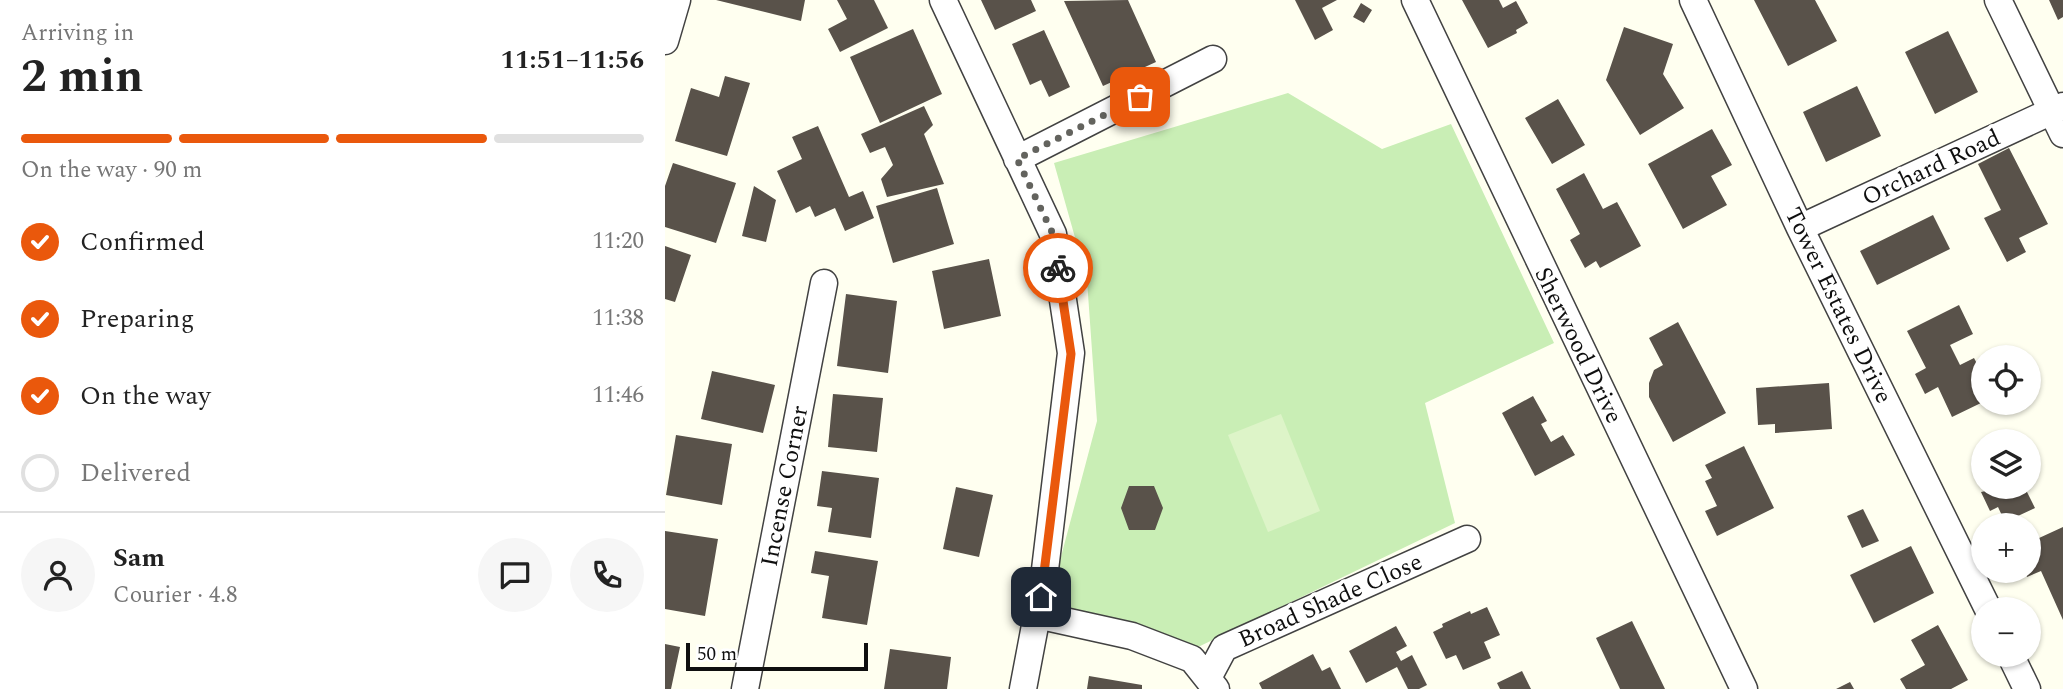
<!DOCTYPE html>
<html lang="en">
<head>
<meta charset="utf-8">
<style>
  body { margin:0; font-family:Spectral,serif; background:#f6f6f6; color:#222; height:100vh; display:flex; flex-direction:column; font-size:26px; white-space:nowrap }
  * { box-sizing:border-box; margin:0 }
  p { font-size:23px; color:#767676 }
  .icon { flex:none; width:38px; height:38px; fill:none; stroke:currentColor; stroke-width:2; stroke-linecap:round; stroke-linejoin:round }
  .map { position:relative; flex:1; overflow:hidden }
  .details { display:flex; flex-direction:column; background:#fff; width:665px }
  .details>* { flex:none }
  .buttons { position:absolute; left:1306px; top:345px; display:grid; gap:14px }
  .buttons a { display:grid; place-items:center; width:70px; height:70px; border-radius:50%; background:#fff; box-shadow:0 2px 5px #0004; font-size:35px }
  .scale { position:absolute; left:21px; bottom:18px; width:182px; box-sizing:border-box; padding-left:7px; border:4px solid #0f0f0f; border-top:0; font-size:19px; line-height:24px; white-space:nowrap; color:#0f0f0f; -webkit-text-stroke:5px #fff; paint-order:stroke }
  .pin { position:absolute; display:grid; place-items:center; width:60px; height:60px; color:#fff; margin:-30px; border-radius:14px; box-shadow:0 4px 10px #0006 }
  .courier { position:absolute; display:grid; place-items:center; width:70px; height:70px; margin:-35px; border:5px solid #ea580c; border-radius:50%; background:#fff; color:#222; box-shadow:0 2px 9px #0007 }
  .headline em { font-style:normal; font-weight:700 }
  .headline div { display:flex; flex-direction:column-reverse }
  .headline { display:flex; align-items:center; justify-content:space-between; height:119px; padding:0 21px }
  h1 { font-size:46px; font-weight:700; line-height:52px }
  .bar { display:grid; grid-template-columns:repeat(4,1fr); gap:10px 7px; align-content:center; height:84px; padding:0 21px }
  .bar i { height:9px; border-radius:5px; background:#e0e0e0 }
  .bar .current { background:#ea580c }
  .bar p { grid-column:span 4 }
  .line { display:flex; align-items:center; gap:18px; padding:0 21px; border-top:2px solid #e0e0e0 }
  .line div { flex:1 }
  .round { display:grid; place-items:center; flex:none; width:74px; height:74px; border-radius:37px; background:#f6f6f6 }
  ol { padding:0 21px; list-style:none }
  li { display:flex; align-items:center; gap:21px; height:77px }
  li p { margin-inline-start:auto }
  li .icon { padding:7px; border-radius:50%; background:#ea580c; color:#fff; stroke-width:4 }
  li:last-child { color:#767676 }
  li i { width:38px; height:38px; border:4px solid #e0e0e0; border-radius:50% }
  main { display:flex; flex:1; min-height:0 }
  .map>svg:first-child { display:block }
</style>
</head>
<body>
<main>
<section class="details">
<div class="headline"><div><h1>2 min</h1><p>Arriving in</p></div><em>11:51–11:56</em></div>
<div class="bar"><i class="current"></i><i class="current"></i><i class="current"></i><i></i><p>On the way · 90 m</p></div>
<ol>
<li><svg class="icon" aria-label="check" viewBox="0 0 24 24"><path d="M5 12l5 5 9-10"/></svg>Confirmed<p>11:20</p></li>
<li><svg class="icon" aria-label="check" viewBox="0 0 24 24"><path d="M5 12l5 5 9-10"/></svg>Preparing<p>11:38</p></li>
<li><svg class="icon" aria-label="check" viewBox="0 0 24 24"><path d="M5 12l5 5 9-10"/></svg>On the way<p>11:46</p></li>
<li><i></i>Delivered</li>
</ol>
<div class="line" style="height:126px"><a class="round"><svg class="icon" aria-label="person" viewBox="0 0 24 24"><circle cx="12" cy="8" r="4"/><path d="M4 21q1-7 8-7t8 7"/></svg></a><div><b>Sam</b><p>Courier · 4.8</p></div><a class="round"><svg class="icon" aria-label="chat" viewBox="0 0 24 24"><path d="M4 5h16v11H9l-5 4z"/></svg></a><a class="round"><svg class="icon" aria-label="phone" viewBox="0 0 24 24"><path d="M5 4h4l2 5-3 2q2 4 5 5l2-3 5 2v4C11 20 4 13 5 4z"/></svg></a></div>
</section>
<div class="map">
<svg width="1398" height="689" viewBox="0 0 1398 689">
  <rect width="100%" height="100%" fill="#fffff0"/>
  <path fill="#c9eeb5" d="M623,93L717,149L786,124L889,343L760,403L790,523L531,648L384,602L432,421L422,280L389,163Z"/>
  <path fill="#ddf4c8" d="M616,414L655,511L603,532L563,435Z"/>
  <path fill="#59524a" d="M51,0H140L136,21Z
    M172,0H209L223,28L175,52L163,29L182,19Z
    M316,0H366L371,11L330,30Z
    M463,0L491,62L438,86L399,1Z
    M630,0H672L657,8L668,30L650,40Z
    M797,0H834L838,8L851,1L863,23L851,30L852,33L823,48Z
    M1089,0H1150L1172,41L1123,66Z
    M1384,0H1398V17L1393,20Z
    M696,3L707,10L699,23L688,17Z
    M959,27L1008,44L998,74L1019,108L975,135L941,80Z
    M248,29L277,94L215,123L185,57Z
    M379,30L405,87L384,97L376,80L365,85L347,44Z
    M1283,31L1313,92L1270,114L1240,52Z
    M60,76L85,83L62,156L10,141L26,88L54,97Z
    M1192,86L1216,136L1161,162L1138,112Z
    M893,99L920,145L887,164L860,118Z
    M259,106L268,125L259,134L279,184L222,197L216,179L228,165L220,147L205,153L196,134Z
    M153,126L184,197L198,191L209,218L180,231L170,208L150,217L145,206L131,213L112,171L137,159L127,137Z
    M1047,129L1067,165L1046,176L1062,205L1018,229L983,164Z
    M1344,148L1383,224L1354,238L1361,252L1342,262L1319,218L1336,210L1313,164Z
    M8,163L71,183L51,243L0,227V186Z
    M919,173L938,209L952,202L976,246L935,268L931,261L920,268L905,240L915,234L891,189Z
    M89,186L111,200L101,242L77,236Z
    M272,188L289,244L228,263L211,206Z
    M1268,215L1285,249L1212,285L1195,251Z
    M0,246L26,255L10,302L0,299Z
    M324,259L336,316L279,329L267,271Z
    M181,294L232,301L223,373L172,366Z
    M1294,305L1308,334L1285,345L1295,365L1309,358L1318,375V402L1287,417L1273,387L1260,394L1250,374L1261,368L1242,331Z
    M1013,322L1061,413L1008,442L984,397V383L989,370L998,365L984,338Z
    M47,371L110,385L98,433L36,419Z
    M1164,383L1167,429L1110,433V424L1093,425L1091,388Z
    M168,394L218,398L212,452L163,447Z
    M868,396L882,421L876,424L886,442L898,435L910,455L870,476L837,413Z
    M11,435L67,444L57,505L1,495Z
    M1079,446L1109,508L1052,536L1040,511L1052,506L1040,481L1047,478L1040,465Z
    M1318,457V483L1308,462Z
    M157,471L214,478L206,538L163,532L167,508L152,506Z
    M464,486H489L498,508L490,530H464L456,508Z
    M1319,486H1359L1370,508L1340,522L1333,507L1325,511L1316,492L1321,491Z
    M291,487L328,495L314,557L278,549Z
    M1198,509L1214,541L1197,548L1182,516Z
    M1398,527V620L1376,571L1362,577L1360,570H1363V543Z
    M0,531L53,539L40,616L0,609Z
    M1246,546L1269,593L1209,623L1185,575Z
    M150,551L213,561L202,625L157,618L164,576L146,573Z
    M822,607L835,635L819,642L826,658L798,670L791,655L781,659L768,632L778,627L777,624L805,611L806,614Z
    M967,621L1000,689H955L931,638Z
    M1273,625L1303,680L1286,689H1241L1235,679L1260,665L1246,640Z
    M731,626L742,646L731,652L736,661L747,655L762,685L754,689H743L732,667L701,683L684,651Z
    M0,644L15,647L6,689H0Z
    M225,649L286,657L282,689H219Z
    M648,654L657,671L665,667L676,689H597L594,683Z
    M857,671L866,689H835L832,683Z
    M424,676L477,685V689H422Z
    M1185,682L1189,689H1171Z"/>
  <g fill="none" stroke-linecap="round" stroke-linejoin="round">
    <defs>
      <path id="minor" d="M278,0L388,234L406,353L379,578L358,689
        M750,0L1079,689
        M1028,0L1135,228L1323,609
        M1333,0L1398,134
        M0,41L12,0
        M352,159L548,59
        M1135,228L1398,106
        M372,615L467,636L527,659L551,689
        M1345,654L1362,689
        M543,678L559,648L802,539
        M80,689L159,283"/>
    </defs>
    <use href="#minor" stroke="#424242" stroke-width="29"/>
    <use href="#minor" stroke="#fff" stroke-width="26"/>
  </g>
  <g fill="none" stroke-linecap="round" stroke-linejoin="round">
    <path stroke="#63635e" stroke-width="7" stroke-dasharray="0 12.6" d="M393,268L388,234L352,159L475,97"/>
    <path stroke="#ea580c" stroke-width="9" d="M376,597L406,354L393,268"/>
  </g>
  <g text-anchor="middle" stroke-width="7" stroke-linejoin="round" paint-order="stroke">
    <g font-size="24" fill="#0f0f0f" stroke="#fff">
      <text transform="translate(1266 167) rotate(-25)" y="8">Orchard Road</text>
      <text transform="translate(1174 305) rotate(64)" y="8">Tower Estates Drive</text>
      <text transform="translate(914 345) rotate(64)" y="8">Sherwood Drive</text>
      <text transform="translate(119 486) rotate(-79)" y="8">Incense Corner</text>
      <text transform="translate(665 600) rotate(-24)" y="8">Broad Shade Close</text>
    </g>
  </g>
</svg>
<div class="buttons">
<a><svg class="icon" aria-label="locate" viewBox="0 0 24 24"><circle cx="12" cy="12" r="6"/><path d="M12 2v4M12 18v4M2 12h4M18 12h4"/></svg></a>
<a><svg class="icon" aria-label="layers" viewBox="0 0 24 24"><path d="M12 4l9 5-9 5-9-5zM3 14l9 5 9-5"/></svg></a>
<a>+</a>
<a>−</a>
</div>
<div class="scale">50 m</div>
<div class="pin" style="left:475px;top:97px;background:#ea580c"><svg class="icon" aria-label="bag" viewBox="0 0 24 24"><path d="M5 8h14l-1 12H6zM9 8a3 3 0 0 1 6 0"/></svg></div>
<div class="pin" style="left:376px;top:597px;background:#1f2937"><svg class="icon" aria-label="home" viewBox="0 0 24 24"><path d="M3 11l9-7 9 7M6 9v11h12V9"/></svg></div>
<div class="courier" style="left:393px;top:268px"><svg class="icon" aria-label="bike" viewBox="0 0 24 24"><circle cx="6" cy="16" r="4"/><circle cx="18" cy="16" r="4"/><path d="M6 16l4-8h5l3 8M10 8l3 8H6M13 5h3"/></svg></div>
</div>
</main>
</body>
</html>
